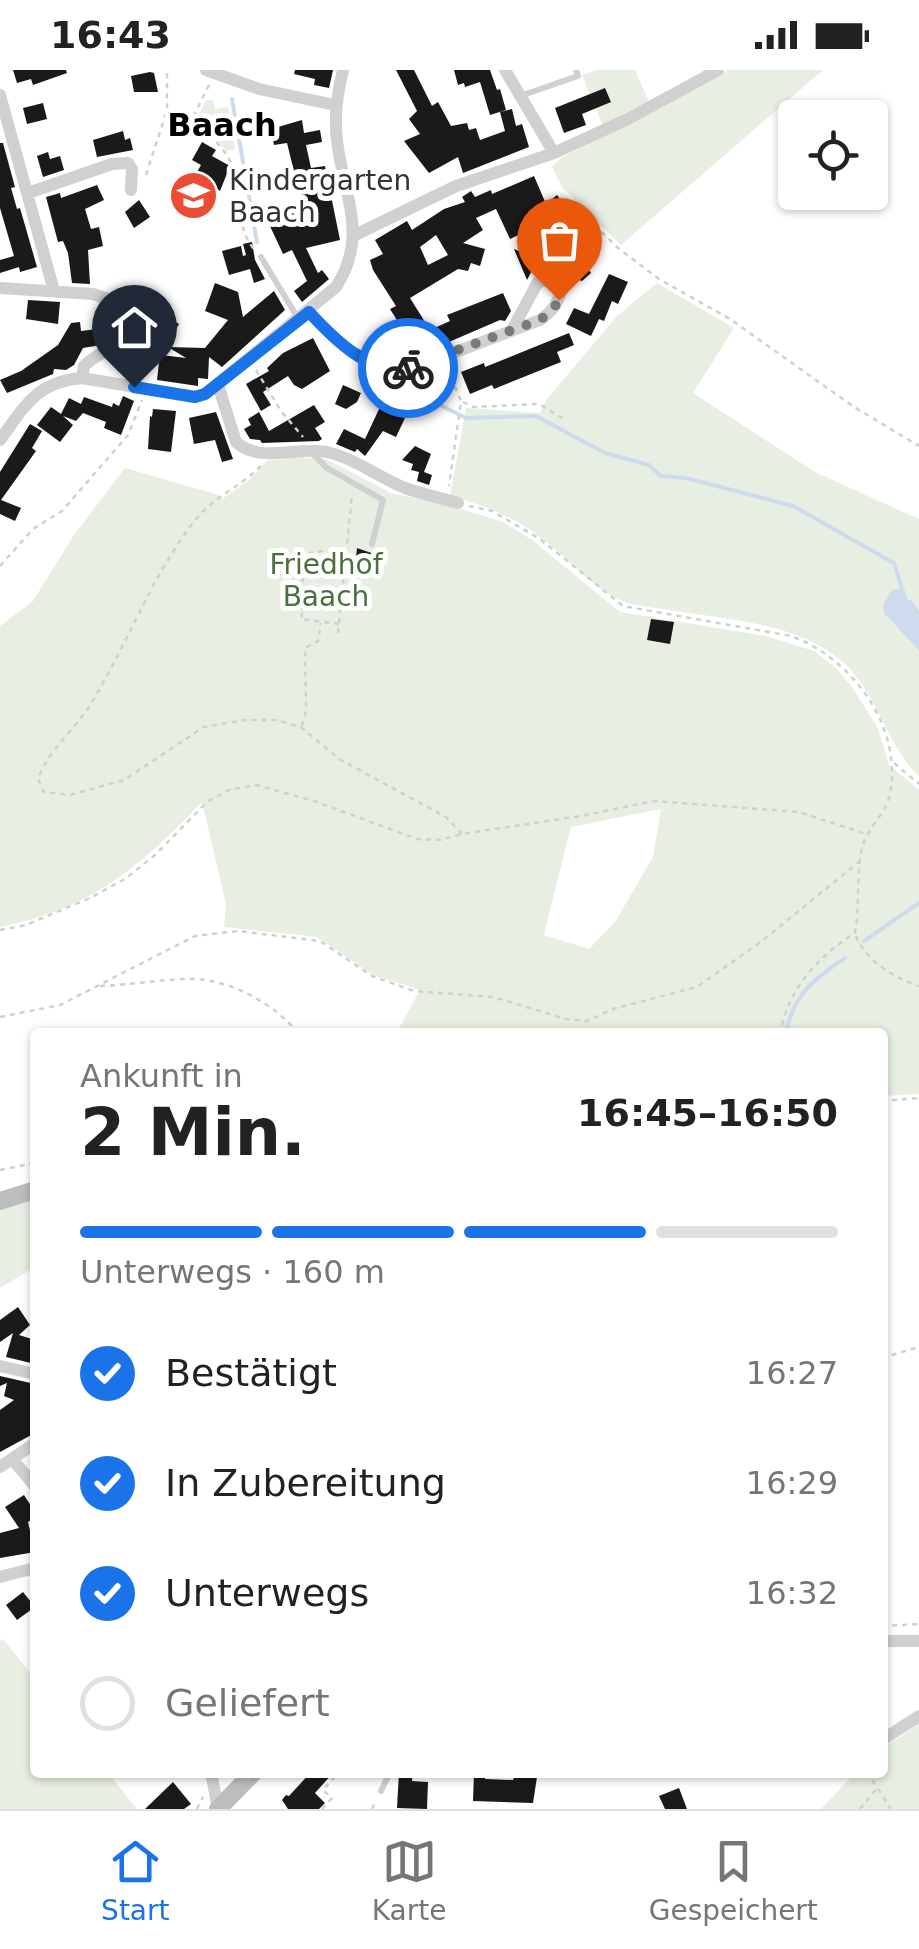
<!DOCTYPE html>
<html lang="de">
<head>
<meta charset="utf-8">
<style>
  body { margin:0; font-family:"DejaVu Sans",sans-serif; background:#f6f6f6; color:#222; height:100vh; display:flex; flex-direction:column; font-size:38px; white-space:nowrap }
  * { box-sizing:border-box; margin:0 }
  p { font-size:32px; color:#767676 }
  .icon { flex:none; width:55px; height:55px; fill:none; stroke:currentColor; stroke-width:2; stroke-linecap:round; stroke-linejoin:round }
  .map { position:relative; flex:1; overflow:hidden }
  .details { position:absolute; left:30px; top:958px; width:858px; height:750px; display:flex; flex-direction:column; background:#fff; border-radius:10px; box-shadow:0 2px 8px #0004 }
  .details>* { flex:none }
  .fabs { position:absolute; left:778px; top:30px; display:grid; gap:20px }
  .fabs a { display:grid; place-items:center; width:110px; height:110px; border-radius:10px; background:#fff; box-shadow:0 2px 8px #0004; font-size:50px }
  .pin { position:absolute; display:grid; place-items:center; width:85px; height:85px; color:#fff; margin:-102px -42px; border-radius:50% 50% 50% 0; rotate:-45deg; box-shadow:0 0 10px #0007 }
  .pin .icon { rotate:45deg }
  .courier { position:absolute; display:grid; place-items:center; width:100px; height:100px; margin:-50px; border:8px solid #1a73e8; border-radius:50%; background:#fff; color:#222; box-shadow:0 2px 12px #0007 }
  .head em { font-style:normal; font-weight:700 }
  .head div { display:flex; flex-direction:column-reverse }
  .head { display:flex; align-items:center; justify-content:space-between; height:170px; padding:0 50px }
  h1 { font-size:65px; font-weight:700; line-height:75px }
  .bar { display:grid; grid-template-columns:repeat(4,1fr); gap:15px 10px; align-content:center; height:120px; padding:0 50px }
  .bar i { height:12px; border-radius:8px; background:#e0e0e0 }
  .bar .on { background:#1a73e8 }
  .bar p { grid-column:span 4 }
  ol { padding:0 50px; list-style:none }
  li { display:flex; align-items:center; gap:30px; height:110px }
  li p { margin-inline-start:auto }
  li .icon { padding:10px; border-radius:50%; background:#1a73e8; color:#fff; stroke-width:4 }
  li:last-child { color:#767676 }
  li i { width:55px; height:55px; border:5px solid #e0e0e0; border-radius:50% }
  .status { display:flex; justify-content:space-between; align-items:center; height:70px; padding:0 50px; background:#fff; direction:ltr }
  .status svg { height:28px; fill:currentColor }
  .tabs { display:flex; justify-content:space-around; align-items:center; height:140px; border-top:2px solid #e0e0e0; background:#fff; font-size:28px; color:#767676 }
  .tabs a { display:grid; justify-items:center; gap:5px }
  .tabs .on { color:#1a73e8 }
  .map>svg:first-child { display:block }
</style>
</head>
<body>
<div class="status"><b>16:43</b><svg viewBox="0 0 49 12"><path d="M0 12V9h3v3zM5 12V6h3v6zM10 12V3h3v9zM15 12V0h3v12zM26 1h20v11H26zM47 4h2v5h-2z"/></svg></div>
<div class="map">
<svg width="919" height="1739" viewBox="0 0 919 1739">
  <rect width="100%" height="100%" fill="#fff"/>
  <path fill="#e6efe1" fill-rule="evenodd" d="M596,0H635L650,34L603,56L582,5Z
    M728,0H823L621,175L562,117L552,97L561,88Z
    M206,30H213L215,39L228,37L235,79L226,81L198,47Z
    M657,213L734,258L693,323L815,402L919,449V544L900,519L884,543L919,581V706C886,675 878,624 843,592C796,551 721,549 662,539C650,537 636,536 625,532C596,522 565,485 540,467C513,446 483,435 450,426L466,338L540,343L547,329L617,246Z
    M300,387L326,389L391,423L449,435L503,452L532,470L620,542L766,566L814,581L837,599L854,620L878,658L889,695L919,720V1024L883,1026L882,962H397L420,920L373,905L317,867L224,857L226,834L202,732C140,797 91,839 0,857V556L33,531L74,465L125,398L219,425L222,429L248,411L267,391ZM661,739L653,787L615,852L589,879L544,865L571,757Z
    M35,1126V1197L0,1218V1138Z
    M3,1569L35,1609V1702L108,1703L137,1739H0V1571Z
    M919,1654V1739H821L855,1703L882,1702L883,1678Z"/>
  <path fill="#cedbef" d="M900,519L919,544V581L884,543L883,535L892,520Z"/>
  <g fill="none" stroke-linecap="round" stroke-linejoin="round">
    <path stroke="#cedbef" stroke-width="4" d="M232,29L257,172
      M398,314L466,348L536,346L605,383L649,395L661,406L686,408L793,436L894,493L904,525
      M910,532L919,544
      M864,871L919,833
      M786,962C794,924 814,909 845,888"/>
  </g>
  <path fill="#1a1a1a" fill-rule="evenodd" d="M13,0H66L67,3L33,15L31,9L17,13Z
    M295,0H333L329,18L314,15L315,9L294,4Z
    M396,0H414L432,36L438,32L451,56L467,53L469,60L476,58L480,70L505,61L500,42L512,39L516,56L522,54L529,77L463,103L458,87L429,103L404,71L420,64L409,49L417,41Z
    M454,0H490L497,20L500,19L506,40L490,45L480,12L465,17L464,13L458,15Z
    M150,2L154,3L158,22H134L131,6Z
    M605,18L611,32L582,44L586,55L564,63L555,38Z
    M43,33L47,49L27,54L23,38Z
    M302,50L304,63L320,60L322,72L306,75L311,98L325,96L340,170L306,178L318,203L322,200L329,209L302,232L294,221L307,211L292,180L283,184L269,154L303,138L287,73L274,75L271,59Z
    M123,61L125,70L130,68L133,80L97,87L93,70Z
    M202,72L216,80L212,86L230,96L220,121L216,118L213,124L205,119L202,125L188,118L201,95L192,90Z
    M0,73H3L15,117L11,118L17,139L20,138L37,197L20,202L19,197L0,203V190L14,186L0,138Z
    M48,82L50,89L60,86L64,100L43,107L37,86Z
    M534,106L546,134L557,125L566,137L554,146L565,157L558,165L546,154L534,163L531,159L510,169L496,139L476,148L483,160L463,173L485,179L480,196L471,193L468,201L458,199L410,228L430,260L450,251L447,245L503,223L511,241L505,251L500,250L421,284L416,271L413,276L390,239L396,236L373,200L370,190L383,184L375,170L407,151L412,160L444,139L465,132L462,127L471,121L475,127L491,120L492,124ZM436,165L448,185L428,195L420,177Z
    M97,115L104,130L85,139L91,159L99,157L103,176L88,180L90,214L72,213L68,183L63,171L58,172L46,127L60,123L61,128Z
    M139,130L150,147L134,158L125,142Z
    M252,172L255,190L265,209L254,213L250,199L229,205L222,181L241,176L243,186L246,185L243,174Z
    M514,179L538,189L527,210Z
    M556,180L576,188L579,182L590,187L586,196L591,203L582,211L549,198Z
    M609,204L628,212L618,234L612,231L604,251L599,249L591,266L566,254L574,238L589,244Z
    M215,213L238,222L243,247L274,221L285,240L222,297L209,287L208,309L198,308V316L157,310L162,266L154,263L152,256L142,252L144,246L133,242L138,229L151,234L150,237L179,254L161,285L186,288L168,277L205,278L228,250L205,241Z
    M28,230L60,232L58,254L26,249Z
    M115,251L112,264L95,276L83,278L74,295L66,300L54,299L53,304L7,323L0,310L21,301L58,275L71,253L80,252L81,261L105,258L104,253Z
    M569,263L574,275L557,282L561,292L494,319L492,315L470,324L461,302L484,293L485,297Z
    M374,266L417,286H390L369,277Z
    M313,268L330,301L302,319L294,315L288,306L263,322L271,335L261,341L246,314L269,301L267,298L283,283Z
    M132,282L153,284L144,307L125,305Z
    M370,308L396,316L390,330L365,319Z
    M343,315L361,323L357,332L346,339L335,334Z
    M123,326L134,331L121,365L104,358L106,352L83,343L76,351L63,346L73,355L60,372L37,355L51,337L61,344L69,328L81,334L84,327L112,337L113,333L119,336Z
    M314,335L325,352L315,358L322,369L319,371L262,373L260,370L250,369L244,359L251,355L248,349L259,342L269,361Z
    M380,337L405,348L396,367L383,361L365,386L357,379L355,382L336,374L344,359L365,369Z
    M153,339L176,341L171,382L148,379L150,346L152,347Z
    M216,342L233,389L222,392L215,370L194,374L189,348Z
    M30,354L42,361L32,378L36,381L1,430L21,438L15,451L0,444V402Z
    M415,376L431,384L424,402L432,405L429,415L417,411L419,402L411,400L413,394L402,390Z
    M357,478L377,485L373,499L355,497Z
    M651,549L674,552L670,574L647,570Z
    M18,1237L30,1255L19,1265L35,1270V1294L6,1287L13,1263L0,1272V1250Z
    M0,1306L35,1314V1363L0,1382V1340L14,1330L4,1326L7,1313L0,1316Z
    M24,1425L35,1442V1447L28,1452L35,1482L0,1488V1463L19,1458L5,1437Z
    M23,1522L35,1537L17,1550L6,1535Z
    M311,1702H334L315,1723L325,1733L319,1739H288L282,1730L286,1725L289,1726Z
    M399,1702H413L412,1711L428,1712L427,1739L397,1738Z
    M474,1702H485V1709L513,1710L516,1702L537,1707L533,1733L473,1731Z
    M173,1712L191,1734L184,1739H145Z
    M679,1718L687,1739H665L659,1726Z"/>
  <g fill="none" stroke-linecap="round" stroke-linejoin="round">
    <path stroke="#d0d0d0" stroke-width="2.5" stroke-dasharray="5 5" stroke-linecap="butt" d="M209,15L193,47C204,60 221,74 229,89C244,115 233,156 254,179
      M146,105L167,40V0
      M580,141L618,178L659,209L730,249L854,337L919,376
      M447,298L461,331L449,416
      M256,300L281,341L303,367
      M463,332L473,337L539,334L567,351
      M261,396C241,416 214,427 196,449C151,506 128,574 90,635C74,661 48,680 38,709L44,722L70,725L124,710L204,657L245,650H277L302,658L339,689L446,747L462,764
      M469,436L492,441L540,469L623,536L791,566C852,588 903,657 890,724C886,744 867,758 862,778C856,807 860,835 855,863C817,887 789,919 780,962
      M0,496L33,459L62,441L128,365L142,330
      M339,554L301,549L303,538L298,537L303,509L294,507L288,499L291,490C309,481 326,480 345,482
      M338,563L352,425
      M302,656L306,640L305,578L318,571L321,553
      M894,693L919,714
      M0,860L26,855L90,828L125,809L155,785L208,731L229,720L256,715L314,731L417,769L440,770L462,764L581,746L653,731L799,742L866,764
      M856,866C865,890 894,908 919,916
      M100,916C129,915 157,910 186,909C225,907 273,932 297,962
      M0,947L60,935L195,866L238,861L320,871L372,906L414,921L493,927L566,949L587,951L613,939L697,917L762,871L860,791
      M882,1031L919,1028
      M0,1100L35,1093
      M882,1288L919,1277
      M882,1556L919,1554
      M867,1702L891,1739
      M197,1739L203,1727
      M322,1739L332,1728L323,1720L339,1702
      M372,1739L376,1731
      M860,1739L878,1717"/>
    <path stroke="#d0d0d0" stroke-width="6" d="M520,26L578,6L576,0
      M261,187L299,250
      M313,384L327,398L383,430L372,474
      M381,1721L390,1702"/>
    <path stroke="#d0d0d0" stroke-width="12" d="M206,0L259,19L335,35
      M505,0L554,83
      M0,25L54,221
      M28,123L112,94L128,93L132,99L131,120
      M355,165L456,116L554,83L628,49L718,0
      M0,218L93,224L117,232C144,273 107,274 84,296L82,308
      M309,242C341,276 370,305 419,296L540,250C551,242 557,235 561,222C554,213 550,209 538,212L513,258
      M218,315L236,372C260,394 297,376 327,382C356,389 378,407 405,418C422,424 441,428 458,433
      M0,370C25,336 36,312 82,308L195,327L205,324L336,217C369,166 344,127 337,71C334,46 337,25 343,0
      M0,1296L35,1304
      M13,1390L35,1416
      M0,1397L35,1373
      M0,1507L35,1498
      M882,1571H919
      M882,1670L919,1646
      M211,1702L218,1739"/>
    <path stroke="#bdbdbd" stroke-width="18" d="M0,1131L35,1120
      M218,1739L254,1702"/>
  </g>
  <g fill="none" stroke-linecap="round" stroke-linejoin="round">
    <path stroke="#7a7a7a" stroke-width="10" stroke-dasharray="0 18" d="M408,298L540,250L552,241L559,230"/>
    <path stroke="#1a73e8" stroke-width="12" d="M134,317L195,327L205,324L309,242C335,270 368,304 408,298"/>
  </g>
  <defs>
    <symbol id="school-disc" viewBox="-11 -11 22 22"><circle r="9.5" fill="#ec4c33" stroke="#fff"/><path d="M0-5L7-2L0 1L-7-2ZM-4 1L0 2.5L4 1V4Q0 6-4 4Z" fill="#fff"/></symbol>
  </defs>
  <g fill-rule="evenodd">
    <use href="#school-disc" x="166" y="98" width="55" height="55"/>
  </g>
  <g text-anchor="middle" stroke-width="10" stroke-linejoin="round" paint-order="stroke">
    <g font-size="28" fill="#333" stroke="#fff" text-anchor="start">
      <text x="229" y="120">Kindergarten<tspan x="229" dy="32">Baach</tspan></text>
    </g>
    <g font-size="28" fill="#4a713d" stroke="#fff">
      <text x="326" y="504">Friedhof<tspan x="326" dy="32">Baach</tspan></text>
    </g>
    <g font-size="32" font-weight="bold" fill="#000" stroke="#fff">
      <text x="222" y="66">Baach</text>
    </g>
  </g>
</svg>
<div class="fabs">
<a><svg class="icon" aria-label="locate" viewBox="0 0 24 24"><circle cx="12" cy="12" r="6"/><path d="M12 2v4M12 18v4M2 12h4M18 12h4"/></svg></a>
</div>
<div class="pin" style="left:559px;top:230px;background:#ea580c"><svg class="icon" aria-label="bag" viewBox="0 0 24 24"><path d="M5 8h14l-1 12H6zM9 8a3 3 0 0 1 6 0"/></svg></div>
<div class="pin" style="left:134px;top:317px;background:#1f2937"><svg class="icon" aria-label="home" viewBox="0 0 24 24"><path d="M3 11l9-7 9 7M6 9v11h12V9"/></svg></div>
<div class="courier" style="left:408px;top:298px"><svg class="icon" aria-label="bike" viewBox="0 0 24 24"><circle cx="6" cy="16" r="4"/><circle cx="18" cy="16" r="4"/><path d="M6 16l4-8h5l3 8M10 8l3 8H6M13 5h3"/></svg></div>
<section class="details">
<div class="head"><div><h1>2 Min.</h1><p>Ankunft in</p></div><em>16:45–16:50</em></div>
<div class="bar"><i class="on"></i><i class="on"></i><i class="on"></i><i></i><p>Unterwegs · 160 m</p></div>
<ol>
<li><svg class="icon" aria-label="check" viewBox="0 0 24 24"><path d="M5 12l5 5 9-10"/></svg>Bestätigt<p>16:27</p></li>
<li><svg class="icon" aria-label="check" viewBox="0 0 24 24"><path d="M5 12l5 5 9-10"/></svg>In Zubereitung<p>16:29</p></li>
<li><svg class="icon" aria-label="check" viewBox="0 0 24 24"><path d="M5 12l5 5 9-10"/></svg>Unterwegs<p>16:32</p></li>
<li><i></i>Geliefert</li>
</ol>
</section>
</div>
<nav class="tabs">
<a class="on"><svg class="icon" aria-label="home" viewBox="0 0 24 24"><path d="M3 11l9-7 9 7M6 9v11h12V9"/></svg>Start</a>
<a><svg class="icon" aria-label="map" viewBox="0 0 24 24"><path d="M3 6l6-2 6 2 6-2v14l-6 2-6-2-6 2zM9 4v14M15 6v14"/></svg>Karte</a>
<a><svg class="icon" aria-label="saved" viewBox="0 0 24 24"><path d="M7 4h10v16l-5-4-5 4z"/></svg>Gespeichert</a>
</nav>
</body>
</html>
